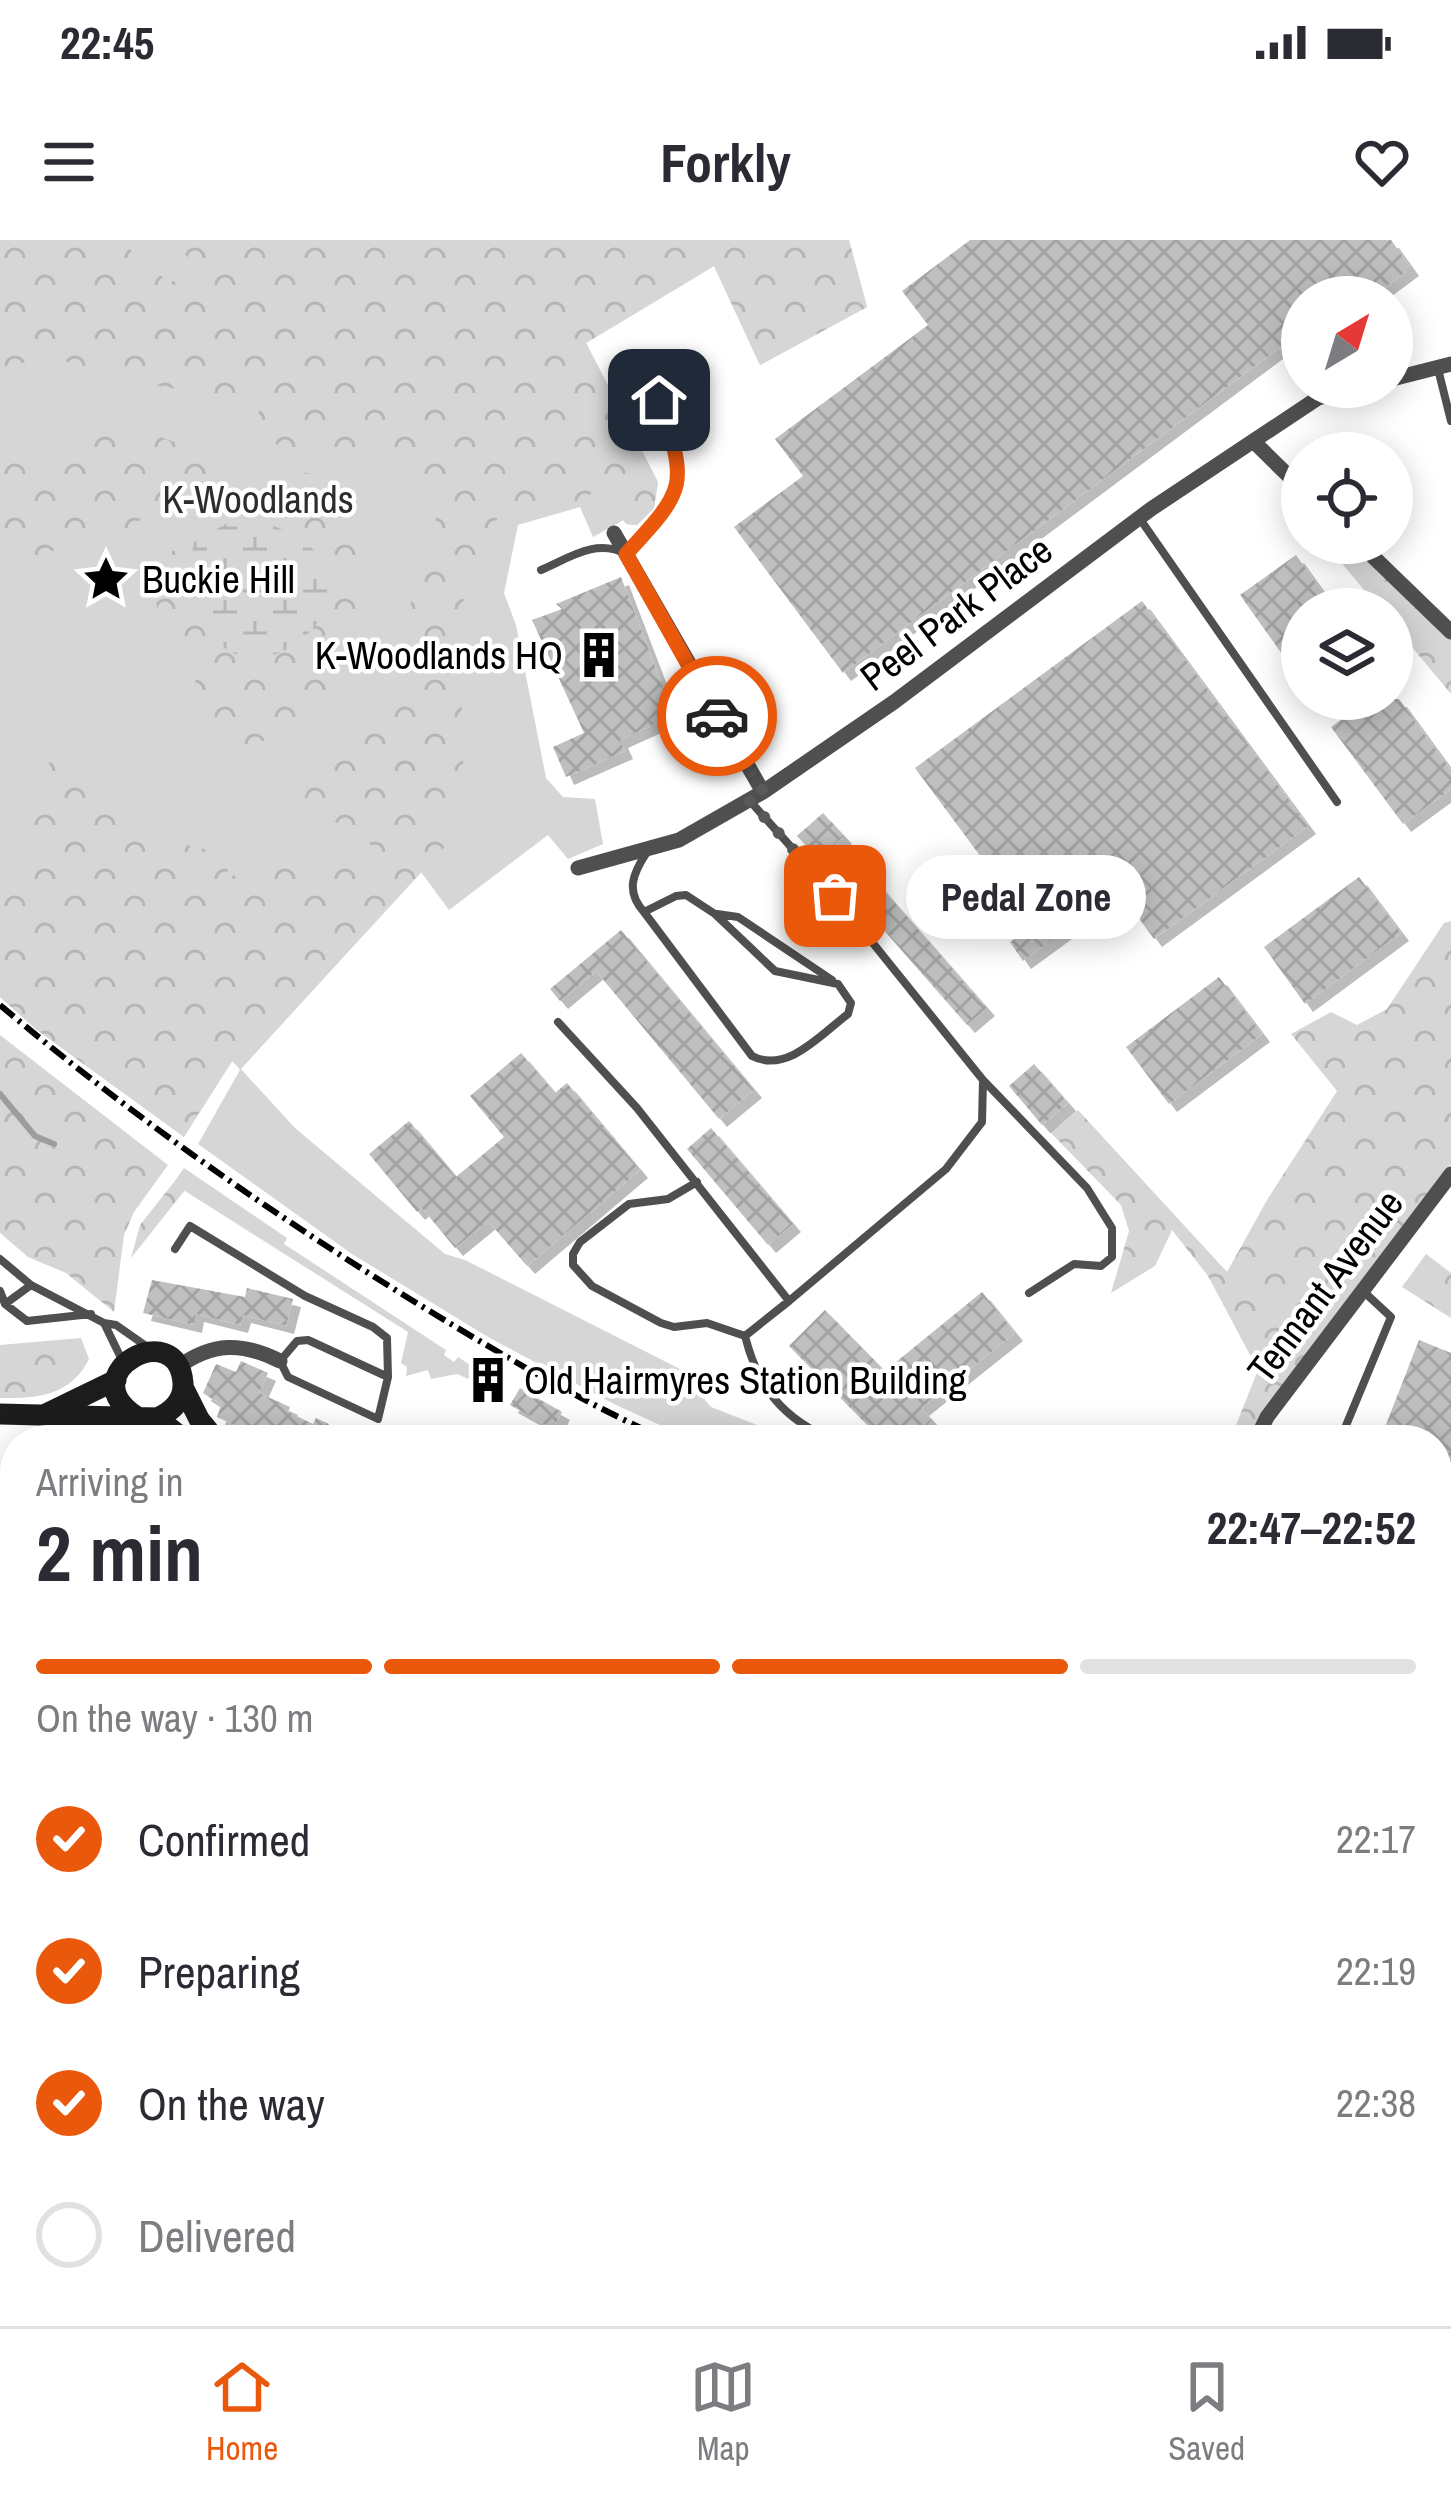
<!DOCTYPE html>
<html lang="en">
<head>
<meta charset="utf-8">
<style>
  body { margin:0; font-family:"Archivo Narrow",sans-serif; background:#f7f7f7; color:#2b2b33; height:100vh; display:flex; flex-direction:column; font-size:45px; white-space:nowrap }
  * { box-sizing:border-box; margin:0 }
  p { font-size:39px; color:#7c7c81 }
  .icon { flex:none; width:66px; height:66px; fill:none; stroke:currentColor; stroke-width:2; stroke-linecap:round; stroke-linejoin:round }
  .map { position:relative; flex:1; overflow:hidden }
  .side { position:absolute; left:0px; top:1185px; width:1452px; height:903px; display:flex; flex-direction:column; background:#fff; border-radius:48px 48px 0 0; box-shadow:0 6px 30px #0003 }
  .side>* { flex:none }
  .needle { width:78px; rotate:38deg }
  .controls { position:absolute; left:1281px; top:36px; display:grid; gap:24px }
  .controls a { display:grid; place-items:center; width:132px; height:132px; border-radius:50%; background:#fff; box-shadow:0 6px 30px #0003; font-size:60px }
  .pin { position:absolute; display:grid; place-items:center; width:102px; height:102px; color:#fff; margin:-51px; border-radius:24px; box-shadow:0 6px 18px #0006 }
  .courier { position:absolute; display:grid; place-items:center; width:120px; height:120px; margin:-60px; border:9px solid #ea580c; border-radius:50%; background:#fff; color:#222; box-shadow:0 3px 15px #0007 }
  .bubble { position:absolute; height:84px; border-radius:42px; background:#fff; box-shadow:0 6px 30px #0003; font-size:39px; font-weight:700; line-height:84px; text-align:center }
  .overview em { font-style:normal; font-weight:700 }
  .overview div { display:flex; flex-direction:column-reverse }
  .overview { display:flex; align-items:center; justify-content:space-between; height:204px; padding:0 36px }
  h1 { font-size:78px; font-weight:700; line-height:90px }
  .bar { display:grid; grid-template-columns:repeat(4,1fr); gap:18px 12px; align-content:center; height:144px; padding:0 36px }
  .bar i { height:15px; border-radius:9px; background:#e1e1e2 }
  .bar .on { background:#ea580c }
  .bar p { grid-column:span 4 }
  ol { padding:0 36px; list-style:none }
  li { display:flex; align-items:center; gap:36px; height:132px }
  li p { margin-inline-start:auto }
  li .icon { padding:12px; border-radius:50%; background:#ea580c; color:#fff; stroke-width:4 }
  li:last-child { color:#7c7c81 }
  li i { width:66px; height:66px; border:6px solid #e1e1e2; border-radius:50% }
  .status { display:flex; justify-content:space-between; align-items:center; height:84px; padding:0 60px; background:#fff; direction:ltr }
  .status svg { height:33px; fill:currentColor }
  header { display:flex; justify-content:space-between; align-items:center; height:156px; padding:0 36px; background:#fff; font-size:54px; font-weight:700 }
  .dock { display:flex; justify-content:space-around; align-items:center; height:168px; border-top:3px solid #e1e1e2; background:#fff; font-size:33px; color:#7c7c81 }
  .dock a { display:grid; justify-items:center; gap:6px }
  .dock .on { color:#ea580c }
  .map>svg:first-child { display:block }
</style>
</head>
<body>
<div class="status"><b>22:45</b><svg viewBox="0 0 49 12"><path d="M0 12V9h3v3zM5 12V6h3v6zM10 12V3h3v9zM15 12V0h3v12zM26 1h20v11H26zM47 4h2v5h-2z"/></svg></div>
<header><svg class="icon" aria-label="menu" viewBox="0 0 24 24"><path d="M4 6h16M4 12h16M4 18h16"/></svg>Forkly<svg class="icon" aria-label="heart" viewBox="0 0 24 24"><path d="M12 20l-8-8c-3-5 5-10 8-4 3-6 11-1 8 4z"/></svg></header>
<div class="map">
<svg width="1451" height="2086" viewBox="0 0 1451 2086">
  <defs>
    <pattern id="forest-crowns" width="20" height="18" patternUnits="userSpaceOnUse" patternTransform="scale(3)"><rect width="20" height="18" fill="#d6d6d6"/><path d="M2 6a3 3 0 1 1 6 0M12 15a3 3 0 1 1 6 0" fill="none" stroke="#b6b6b6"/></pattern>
    <pattern id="wetland-marsh" width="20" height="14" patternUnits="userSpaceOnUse" patternTransform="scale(3)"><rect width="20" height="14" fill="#d6d6d6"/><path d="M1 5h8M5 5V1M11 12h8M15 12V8" fill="none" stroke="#b6b6b6"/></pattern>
    <pattern id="building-cross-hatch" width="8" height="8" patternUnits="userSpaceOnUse" patternTransform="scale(3)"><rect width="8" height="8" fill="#bfbfbf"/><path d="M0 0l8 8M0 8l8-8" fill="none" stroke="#a2a2a2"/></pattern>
    <filter id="shadow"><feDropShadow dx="8" dy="8" stdDeviation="0" flood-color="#0004"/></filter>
  </defs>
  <rect width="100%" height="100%" fill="#fff"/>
  <path fill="#d6d6d6" d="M0,0H849L867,67L760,125L714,26L586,103L658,242L654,268L637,285L626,284L624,280L593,297L580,267L518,285L504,353L516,385L546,538L563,557L595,559L603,604L568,619L548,595L449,670L421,632L241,829L295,888L445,1014L465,1020L680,1129L711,1167L795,1200H693L616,1165L488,1097L352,1014L198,904L240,830L233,820L184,897L37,790L0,757Z
    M184,928L287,998L284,1004L446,1110L444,1115L454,1122L458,1117L478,1130L471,1140L457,1134L431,1139L428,1130L406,1136L407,1127L401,1123L408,1092L185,951L174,942Z
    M1437,1454L1451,1457V1528L1437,1522Z
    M1451,1772V1859L1437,1837V1779Z
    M0,1962L15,1964V2047L2,2058Z"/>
  <path fill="url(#forest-crowns)" d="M4,0H119L167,41L209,43L173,0H849L867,67L760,125L714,26L586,103L658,242L654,268L637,285L626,284L597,245L581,267L500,272L460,369L458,451L466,488L459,575L436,586L454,597L240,829L231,820L184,897L37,790L0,757V612L12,620L35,606L33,561L51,519L107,566L123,591L227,614L228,639C277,606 326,623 381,627L385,620L362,596L301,564L330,505L382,463L438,270C421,228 361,198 319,219L278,205L253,189L262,162L100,137L54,116L0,128V4Z
    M105,194L158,196L235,225L233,232L208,257L184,249L156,266L129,290L0,325V222L68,209Z
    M277,229L323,235C334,260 361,303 363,329C364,347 349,422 341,438C329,465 257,521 228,500C202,482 198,445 188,418C184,406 174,397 167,387C150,366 155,342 159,317L194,302C185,352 199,394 245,418L308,396L315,382L324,320C302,296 284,298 264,278L262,263Z
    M1348,303H1359L1451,392V454L1392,383V369H1380L1334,314Z
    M1451,681V924L1247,1200H1230L1258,1130L1208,1036L1172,990L1155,1026L1111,1053L1129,991L1121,965L1050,892L1078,870L1227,1032L1267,960L1337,851L1291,794L1331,772L1357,785L1387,769L1444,683Z
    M0,795L168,925L134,972L124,995L114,1072L66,1033L28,1017L0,993Z
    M174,942L185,950L131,1018L140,985Z
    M1426,1014L1451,1033V1078L1402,1047Z
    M81,1098L89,1119C71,1155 38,1159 0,1158V1105Z
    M1437,1341L1451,1346V1429L1437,1427Z"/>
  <path fill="url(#wetland-marsh)" d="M262,263L269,284L300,297L324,320C325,334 330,353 326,367C316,395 277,424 245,417C219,412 195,382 190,358C186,339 191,320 194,302Z"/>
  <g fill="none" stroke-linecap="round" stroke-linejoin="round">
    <path stroke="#9d9d9d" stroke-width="6" d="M0,854L35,896L54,904"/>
  </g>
  <path fill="url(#building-cross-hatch)" filter="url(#shadow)" d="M970,0H1391L1411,28L1372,57H1302V139L1279,108L843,433L734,287L803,236L775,199L928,85L902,51Z
    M1296,315L1335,369H1302V442L1240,355Z
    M621,337L666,455L675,450L684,471L620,500L625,511L566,537L553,507L584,493L532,380L562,369L556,364Z
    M1142,361L1308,586L1154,699L1119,651L1023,721L1010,702L1032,686L915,528Z
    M1369,459H1399L1451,530V549L1403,584L1331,487Z
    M823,573L844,596L818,619L797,596Z
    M866,630L987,768L967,785L846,647Z
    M1359,637L1401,693L1305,764L1264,707Z
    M621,690L754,850L719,879L596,731L560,761L550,749Z
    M1219,737L1262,794L1169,864L1126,807Z
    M521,813L555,853L567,843L640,930L527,1026L488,981L455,1008L422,968L417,972L369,914L409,881L456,937L504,897L470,856Z
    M1034,824L1068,863L1042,885L1009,846Z
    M711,888L793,984L768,1005L687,909Z
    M152,1040L245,1057L247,1048L293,1059L286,1086L243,1075L240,1085L196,1074L194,1085L143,1073Z
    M982,1052L1015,1093L921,1168L932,1180L912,1200H882L789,1106L825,1070L885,1131Z
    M1419,1100L1451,1113V1297L1437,1291V1200H1380Z
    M241,1121L268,1133L259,1153L290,1167L288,1172L313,1184L316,1178L329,1184L326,1189L350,1200H267L217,1177L221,1165L203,1153L216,1124L236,1132Z
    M520,1148L562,1172L553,1189L510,1165Z
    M0,1382L15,1414V1528L0,1536Z
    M0,1572L15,1578V1683L0,1677Z
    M0,1722L15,1727V1804L0,1798Z"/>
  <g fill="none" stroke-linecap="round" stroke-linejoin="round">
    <path stroke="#4f4f4f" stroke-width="8" d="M1438,129L1451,181
      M1140,279L1337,562
      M541,330C569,318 596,298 626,314C640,299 660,281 672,263C692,230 658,157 647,122
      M644,672L752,816C787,834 820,795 848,774L851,763L838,744L775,731L715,674L686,655L676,656L644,672C625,651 633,633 647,612
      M717,674L738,677L832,740
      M558,782L637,868L789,1061L946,929L982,882L983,840L835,656L750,561
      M984,841L1087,948L1112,988V1017L1101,1026L1074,1024L1029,1053
      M697,942L668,959L629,964L580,1002L573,1014V1025L592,1046L661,1083L674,1087L707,1083L745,1096
      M175,1009L190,986L305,1056L373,1087L387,1098L388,1137
      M0,1019L31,1045L104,1083
      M0,1051L5,1064L27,1081L91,1074
      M5,1064L31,1045
      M745,1096C758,1148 783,1179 833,1200
      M745,1096L789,1061
      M308,1100L388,1137L378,1179L288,1137L280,1121L297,1101Z
      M123,1122L104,1083L116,1085L146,1106
      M1340,1200L1391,1077L1363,1051
      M0,1264L15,1270
      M0,1311L15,1317
      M0,1701L15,1707"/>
    <path stroke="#4f4f4f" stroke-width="15" d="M1392,139L1451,124
      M1253,201L1302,249
      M614,293L763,552
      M1359,303L1451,392
      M578,628L679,600L763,552L894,462L1151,269L1318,158L1361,147
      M178,1127C213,1102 242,1102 280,1121
      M1256,1200L1267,1177L1451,934
      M1437,1325L1451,1330
      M0,1364L15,1369
      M1437,1582L1451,1591
      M1437,1764L1451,1758
      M0,1830L15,1835
      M0,1947L15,1950
      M1437,1957L1451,1976
      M0,2069L15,2067
      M577,2073L658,2086
      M1224,2075L1248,2086
      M703,2086L705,2073
      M1010,2086L1013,2073
      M1432,2086L1451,2069"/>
    <path stroke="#4f4f4f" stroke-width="18" d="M404,2086L416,2073"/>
    <path stroke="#1c1c1c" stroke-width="21" d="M183,1147L199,1179L216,1200
      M0,1174L157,1178C173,1171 184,1160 183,1143C178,1075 70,1133 136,1176
      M46,1174L116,1140
      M157,1178L185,1200
      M1437,1533L1451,1539"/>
    <path stroke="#000" stroke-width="6" stroke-dasharray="18 6 3 6" stroke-linecap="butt" d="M0,765C129,874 266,970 410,1059C493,1110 578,1160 667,1200
      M1437,1433L1451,1436"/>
  </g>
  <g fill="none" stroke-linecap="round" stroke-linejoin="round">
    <path stroke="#595959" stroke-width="12" stroke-dasharray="0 21.6" d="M717,476L764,553L749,560L835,656"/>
    <path stroke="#ea580c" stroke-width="15" d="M659,160C688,246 687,248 626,314L717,476"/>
  </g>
  <defs>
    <symbol id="sight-bare" viewBox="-9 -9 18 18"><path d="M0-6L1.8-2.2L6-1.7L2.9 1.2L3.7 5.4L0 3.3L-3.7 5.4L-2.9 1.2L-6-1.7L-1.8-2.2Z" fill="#000" stroke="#fff" stroke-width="2.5" paint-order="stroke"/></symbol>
    <symbol id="building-bare" viewBox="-9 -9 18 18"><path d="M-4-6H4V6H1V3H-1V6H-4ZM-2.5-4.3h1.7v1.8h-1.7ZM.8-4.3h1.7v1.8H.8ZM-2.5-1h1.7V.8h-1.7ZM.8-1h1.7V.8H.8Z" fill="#000" stroke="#fff" stroke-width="2.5" paint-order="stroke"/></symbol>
  </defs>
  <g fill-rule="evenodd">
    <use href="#sight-bare" x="73" y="306" width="66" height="66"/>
    <use href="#building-bare" x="566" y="382" width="66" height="66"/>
    <use href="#building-bare" x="455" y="1107" width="66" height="66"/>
  </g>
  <g text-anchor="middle" stroke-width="9" stroke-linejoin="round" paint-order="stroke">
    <g font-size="39" fill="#2d2d2d" stroke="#fff">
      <text x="258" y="273">K-Woodlands</text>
    </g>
    <g font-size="39" fill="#000" stroke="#fff" text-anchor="start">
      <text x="142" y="353">Buckie Hill</text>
      <text x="563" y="429" text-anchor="end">K-Woodlands HQ</text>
      <text x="524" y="1154">Old Hairmyres Station Building</text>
    </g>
    <g font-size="39" fill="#000" stroke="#fff">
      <text transform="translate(956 373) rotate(-37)" y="14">Peel Park Place</text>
      <text transform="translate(1325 1046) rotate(-53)" y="14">Tennant Avenue</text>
    </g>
  </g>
</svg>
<div class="controls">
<a><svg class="needle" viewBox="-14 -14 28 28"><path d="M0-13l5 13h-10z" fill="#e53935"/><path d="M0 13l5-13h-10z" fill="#7c7c81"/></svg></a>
<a><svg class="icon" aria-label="locate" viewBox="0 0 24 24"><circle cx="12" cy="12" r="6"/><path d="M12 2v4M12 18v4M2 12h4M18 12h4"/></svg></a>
<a><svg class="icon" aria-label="layers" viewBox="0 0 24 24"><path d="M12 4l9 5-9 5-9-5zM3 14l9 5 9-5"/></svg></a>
</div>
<div class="pin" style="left:835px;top:656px;background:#ea580c"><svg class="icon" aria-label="bag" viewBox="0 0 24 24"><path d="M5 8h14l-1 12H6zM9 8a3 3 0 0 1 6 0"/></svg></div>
<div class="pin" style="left:659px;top:160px;background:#1f2937"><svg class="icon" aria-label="home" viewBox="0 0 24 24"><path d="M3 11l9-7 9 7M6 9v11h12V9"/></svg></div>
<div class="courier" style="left:717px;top:476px"><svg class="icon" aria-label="car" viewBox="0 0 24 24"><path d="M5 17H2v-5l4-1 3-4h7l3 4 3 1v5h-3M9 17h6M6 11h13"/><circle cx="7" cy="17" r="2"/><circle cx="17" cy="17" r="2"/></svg></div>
<div class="bubble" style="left:906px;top:615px;width:240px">Pedal Zone</div>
<section class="side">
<div class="overview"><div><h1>2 min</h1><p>Arriving in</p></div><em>22:47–22:52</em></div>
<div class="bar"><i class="on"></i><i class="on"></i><i class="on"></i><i></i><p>On the way · 130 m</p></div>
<ol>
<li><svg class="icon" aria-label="check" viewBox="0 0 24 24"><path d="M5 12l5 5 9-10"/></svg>Confirmed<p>22:17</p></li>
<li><svg class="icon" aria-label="check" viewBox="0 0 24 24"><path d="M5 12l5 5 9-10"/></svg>Preparing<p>22:19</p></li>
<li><svg class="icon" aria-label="check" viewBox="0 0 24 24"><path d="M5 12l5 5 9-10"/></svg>On the way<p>22:38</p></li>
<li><i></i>Delivered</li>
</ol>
</section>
</div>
<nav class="dock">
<a class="on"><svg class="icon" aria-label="home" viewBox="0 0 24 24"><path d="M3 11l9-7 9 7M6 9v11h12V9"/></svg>Home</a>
<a><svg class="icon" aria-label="map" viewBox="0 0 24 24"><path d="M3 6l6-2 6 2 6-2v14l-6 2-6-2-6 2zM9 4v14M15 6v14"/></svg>Map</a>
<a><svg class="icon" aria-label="saved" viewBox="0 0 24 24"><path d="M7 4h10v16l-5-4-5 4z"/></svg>Saved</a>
</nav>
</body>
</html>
